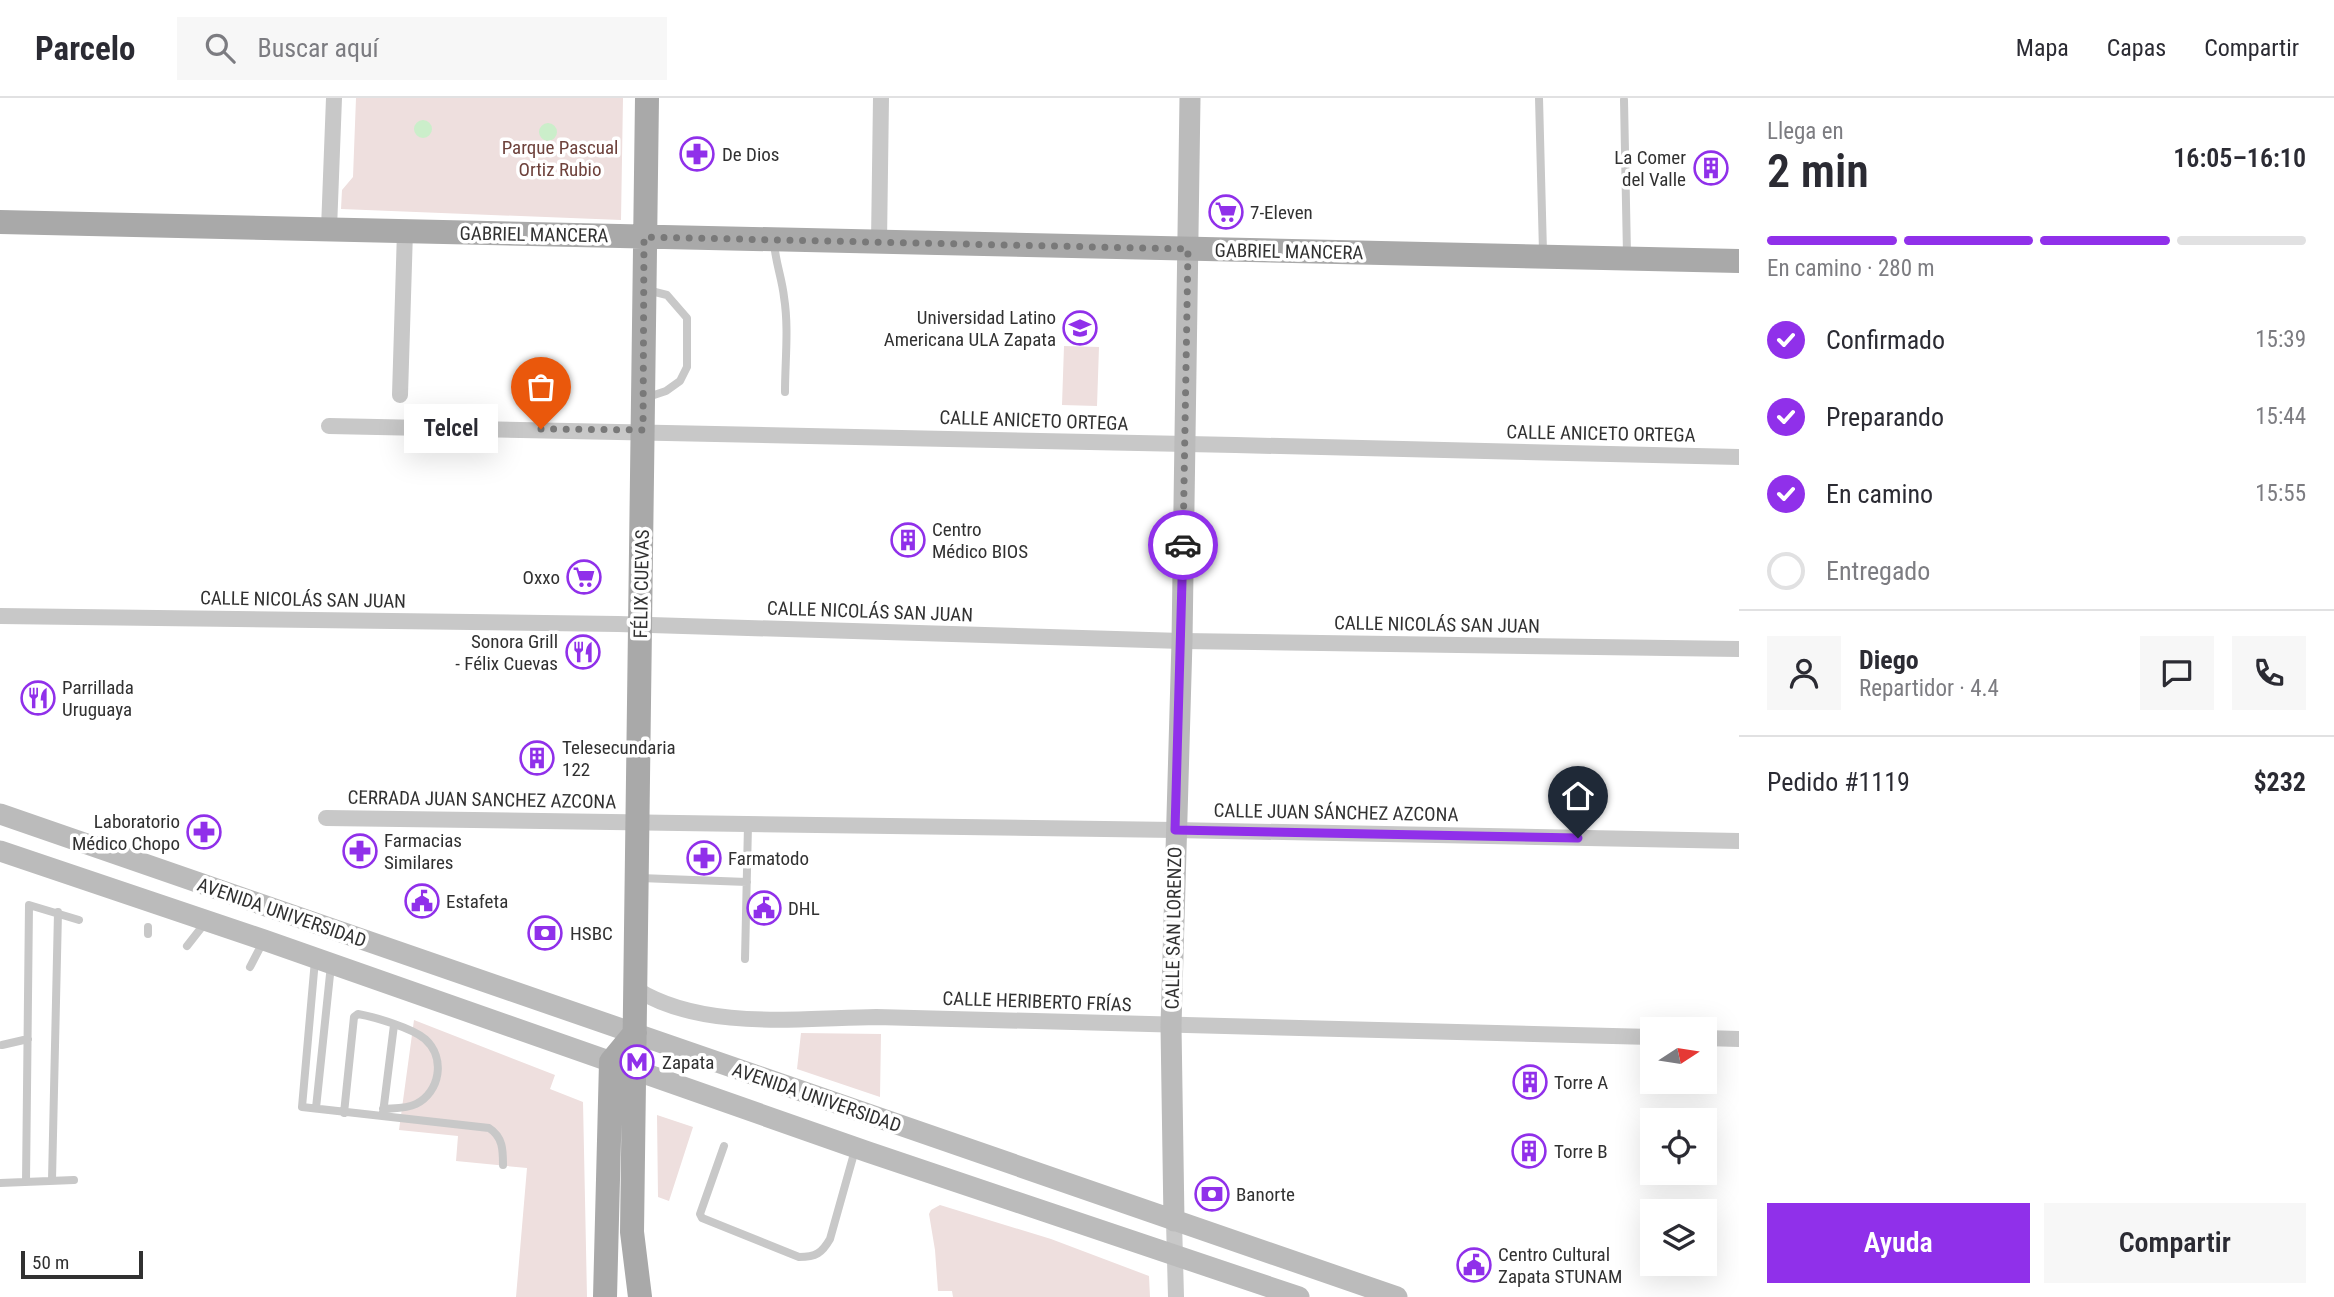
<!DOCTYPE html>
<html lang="es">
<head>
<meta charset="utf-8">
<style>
  body { margin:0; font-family:"Roboto Condensed",sans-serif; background:#f7f7f7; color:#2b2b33; height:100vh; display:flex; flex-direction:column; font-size:26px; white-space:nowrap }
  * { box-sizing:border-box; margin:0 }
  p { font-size:23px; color:#7c7c81 }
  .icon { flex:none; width:38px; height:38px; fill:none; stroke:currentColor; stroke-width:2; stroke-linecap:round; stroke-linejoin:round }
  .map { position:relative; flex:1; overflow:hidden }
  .panel { display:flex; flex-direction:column; background:#fff; width:595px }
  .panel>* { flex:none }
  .needle { width:46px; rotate:78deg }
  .buttons { position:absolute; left:1640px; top:919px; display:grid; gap:14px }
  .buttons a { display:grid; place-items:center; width:77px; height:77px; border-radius:0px; background:#fff; box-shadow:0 7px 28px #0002; font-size:35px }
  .scale { position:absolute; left:21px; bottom:18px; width:122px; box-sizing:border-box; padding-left:7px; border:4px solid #313131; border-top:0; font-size:19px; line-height:24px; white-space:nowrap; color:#313131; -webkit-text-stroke:5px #fff; paint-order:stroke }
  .pin { position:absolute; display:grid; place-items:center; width:60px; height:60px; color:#fff; margin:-72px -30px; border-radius:50% 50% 50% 0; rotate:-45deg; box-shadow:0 0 7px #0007 }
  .pin .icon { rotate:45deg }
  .courier { position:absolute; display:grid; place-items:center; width:70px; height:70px; margin:-35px; border:5px solid #9030ea; border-radius:50%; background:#fff; color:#222; box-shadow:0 2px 9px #0007 }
  .bubble { position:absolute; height:49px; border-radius:0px; background:#fff; box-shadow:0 7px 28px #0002; font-size:23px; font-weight:600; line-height:49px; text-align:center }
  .head em { font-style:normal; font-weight:600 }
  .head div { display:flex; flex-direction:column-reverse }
  .head { display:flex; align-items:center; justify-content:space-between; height:119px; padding:0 28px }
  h1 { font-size:46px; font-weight:600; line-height:52px }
  .bar { display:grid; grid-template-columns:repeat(4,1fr); gap:10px 7px; align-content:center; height:84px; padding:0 28px }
  .bar i { height:9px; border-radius:5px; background:#e1e1e2 }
  .bar .current { background:#9030ea }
  .bar p { grid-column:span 4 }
  .line { display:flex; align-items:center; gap:18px; padding:0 28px; border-top:2px solid #e1e1e2 }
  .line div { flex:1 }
  .round { display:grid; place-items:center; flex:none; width:74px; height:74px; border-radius:0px; background:#f7f7f7 }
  ol { padding:0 28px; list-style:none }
  li { display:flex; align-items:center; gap:21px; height:77px }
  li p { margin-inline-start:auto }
  li .icon { padding:7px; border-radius:50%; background:#9030ea; color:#fff; stroke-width:4 }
  li:last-child { color:#7c7c81 }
  li i { width:38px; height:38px; border:4px solid #e1e1e2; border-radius:50% }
  .action { display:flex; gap:14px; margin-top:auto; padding:14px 28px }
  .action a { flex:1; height:80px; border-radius:0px; background:#9030ea; color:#fff; font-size:28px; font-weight:600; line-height:80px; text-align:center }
  .action a+a { background:#f7f7f7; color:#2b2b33 }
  header { display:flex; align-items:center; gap:42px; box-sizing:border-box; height:98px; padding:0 35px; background:#fff; border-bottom:2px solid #e1e1e2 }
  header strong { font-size:33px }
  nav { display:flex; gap:38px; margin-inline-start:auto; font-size:24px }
  .search { width:490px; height:63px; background:#f7f7f7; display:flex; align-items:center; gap:18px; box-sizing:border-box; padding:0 24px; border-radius:0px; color:#7c7c81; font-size:26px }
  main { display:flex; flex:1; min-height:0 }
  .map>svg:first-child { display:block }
</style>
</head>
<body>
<header>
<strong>Parcelo</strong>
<div class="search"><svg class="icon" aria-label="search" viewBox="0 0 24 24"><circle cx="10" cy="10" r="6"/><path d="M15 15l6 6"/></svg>Buscar aquí</div>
<nav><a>Mapa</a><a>Capas</a><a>Compartir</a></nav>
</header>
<main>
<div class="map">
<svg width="1739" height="1199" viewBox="0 0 1739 1199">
  <rect width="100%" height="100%" fill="#fff"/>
  <path fill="#eedfde" d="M356,0H623L621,122L341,111L342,92L353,79Z
    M1064,248L1099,249L1097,308L1062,307Z
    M414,922L555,977L550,991L583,1004L587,1199H516L527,1070L456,1063L458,1038L399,1032Z
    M801,935L881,936L880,999L797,971Z
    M657,1017L693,1029L669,1103L658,1099Z
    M940,1107L1051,1141L1149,1178L1150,1199H953L952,1193H938L935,1152L929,1116L931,1112Z"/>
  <path fill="#cbeeca" d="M414 31a9 9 0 1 1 18 0a9 9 0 1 1-18 0Z
    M539 34a9 9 0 1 1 18 0a9 9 0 1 1-18 0Z"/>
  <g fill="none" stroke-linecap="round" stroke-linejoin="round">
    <path stroke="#c8c8c8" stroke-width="8" d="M1539,0L1543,154
      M1624,2L1627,157
      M774,144C775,163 782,180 784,199C789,230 785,263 785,294
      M645,300L666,293L680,283L687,269V220L667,197L647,192
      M640,780L747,784
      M148,836V829
      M187,848L205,825
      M745,861L748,727
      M315,862L302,1009L489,1030C503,1039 503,1052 503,1067
      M250,869L263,844
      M2,947L28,941
      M316,1010L331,867
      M344,1015L354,919L358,916C375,919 412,930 425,941C446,960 440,994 416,1006C406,1011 394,1010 383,1011
      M383,1015L394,927
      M724,1048L700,1116L702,1120L799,1159C816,1159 822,1155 830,1141L855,1052
      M52,1082L58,814
      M26,1084L29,807L79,822
      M0,1085L74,1082"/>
    <path stroke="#c8c8c8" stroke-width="16" d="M329,131L334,0
      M879,144L881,0
      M400,297L405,133
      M329,328C799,334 1269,349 1739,359
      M0,518L618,526L1182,543L1739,551
      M326,720L1175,732L1739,743
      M636,891C702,933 800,920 876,919L1652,939
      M1704,940L1739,941
      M1174,1123L1176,1199"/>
    <path stroke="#bbb" stroke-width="21" d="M0,716L1397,1199
      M0,753L264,842L868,1054L1299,1199
      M1174,1123L1171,928L1182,543L1190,0"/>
    <path stroke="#a9a9a9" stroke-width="24" d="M0,124L1739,163
      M605,1199L611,964L635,935
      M640,1199L632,1134L647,0"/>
  </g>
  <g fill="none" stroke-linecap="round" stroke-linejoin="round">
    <path stroke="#797979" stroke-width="7" stroke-dasharray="0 12.6" d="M541,331L643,332L644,139L1188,151L1183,447"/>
    <path stroke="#9030ea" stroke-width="9" d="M1183,447L1175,732L1578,740"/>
  </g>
  <defs>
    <symbol id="pharmacy-ring" viewBox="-11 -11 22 22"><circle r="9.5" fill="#fff" stroke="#9030ea" stroke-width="1.5"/><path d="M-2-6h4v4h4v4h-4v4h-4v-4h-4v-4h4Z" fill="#9030ea"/></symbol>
    <symbol id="building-ring" viewBox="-11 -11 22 22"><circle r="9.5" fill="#fff" stroke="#9030ea" stroke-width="1.5"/><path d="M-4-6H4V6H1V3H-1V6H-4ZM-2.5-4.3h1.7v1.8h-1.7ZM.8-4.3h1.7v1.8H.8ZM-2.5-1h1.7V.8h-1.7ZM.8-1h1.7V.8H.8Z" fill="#9030ea"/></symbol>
    <symbol id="supermarket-ring" viewBox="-11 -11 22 22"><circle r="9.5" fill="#fff" stroke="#9030ea" stroke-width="1.5"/><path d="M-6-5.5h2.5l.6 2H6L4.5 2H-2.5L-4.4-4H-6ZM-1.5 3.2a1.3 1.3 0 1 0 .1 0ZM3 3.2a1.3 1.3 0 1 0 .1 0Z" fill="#9030ea"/></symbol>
    <symbol id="university-ring" viewBox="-11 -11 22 22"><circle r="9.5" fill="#fff" stroke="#9030ea" stroke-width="1.5"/><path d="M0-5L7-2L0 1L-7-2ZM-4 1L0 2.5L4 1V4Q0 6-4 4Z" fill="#9030ea"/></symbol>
    <symbol id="restaurant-ring" viewBox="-11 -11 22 22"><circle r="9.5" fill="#fff" stroke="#9030ea" stroke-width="1.5"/><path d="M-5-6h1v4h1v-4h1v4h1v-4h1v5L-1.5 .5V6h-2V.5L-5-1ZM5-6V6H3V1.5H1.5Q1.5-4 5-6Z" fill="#9030ea"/></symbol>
    <symbol id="civic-ring" viewBox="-11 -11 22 22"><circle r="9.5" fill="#fff" stroke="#9030ea" stroke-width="1.5"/><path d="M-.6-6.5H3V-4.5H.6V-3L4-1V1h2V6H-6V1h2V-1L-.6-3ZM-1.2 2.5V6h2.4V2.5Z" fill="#9030ea"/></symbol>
    <symbol id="bank-ring" viewBox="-11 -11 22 22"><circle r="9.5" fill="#fff" stroke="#9030ea" stroke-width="1.5"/><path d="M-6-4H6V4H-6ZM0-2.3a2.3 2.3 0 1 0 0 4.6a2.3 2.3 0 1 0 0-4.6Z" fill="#9030ea"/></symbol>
    <symbol id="metro-ring" viewBox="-11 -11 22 22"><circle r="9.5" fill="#fff" stroke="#9030ea" stroke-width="1.5"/><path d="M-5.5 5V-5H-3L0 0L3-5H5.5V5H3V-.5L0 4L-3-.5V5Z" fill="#9030ea"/></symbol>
  </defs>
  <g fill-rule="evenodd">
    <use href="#pharmacy-ring" x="678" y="37" width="38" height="38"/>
    <use href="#building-ring" x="1692" y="51" width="38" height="38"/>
    <use href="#supermarket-ring" x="1207" y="95" width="38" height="38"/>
    <use href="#university-ring" x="1061" y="211" width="38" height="38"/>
    <use href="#building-ring" x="889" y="423" width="38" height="38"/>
    <use href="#supermarket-ring" x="565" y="460" width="38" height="38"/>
    <use href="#restaurant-ring" x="564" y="535" width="38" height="38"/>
    <use href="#restaurant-ring" x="19" y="581" width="38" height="38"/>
    <use href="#building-ring" x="518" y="641" width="38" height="38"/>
    <use href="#pharmacy-ring" x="185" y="715" width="38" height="38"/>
    <use href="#pharmacy-ring" x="341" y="734" width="38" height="38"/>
    <use href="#pharmacy-ring" x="685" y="741" width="38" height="38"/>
    <use href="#civic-ring" x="403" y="784" width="38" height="38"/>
    <use href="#civic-ring" x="745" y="791" width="38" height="38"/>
    <use href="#bank-ring" x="526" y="816" width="38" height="38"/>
    <use href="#metro-ring" x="618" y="945" width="38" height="38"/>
    <use href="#building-ring" x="1511" y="965" width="38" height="38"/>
    <use href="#building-ring" x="1510" y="1034" width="38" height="38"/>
    <use href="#bank-ring" x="1193" y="1077" width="38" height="38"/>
    <use href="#civic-ring" x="1455" y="1148" width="38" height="38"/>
  </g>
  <g text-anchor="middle" stroke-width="7" stroke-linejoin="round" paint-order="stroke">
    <g font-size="19" fill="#6e423c" stroke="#fff">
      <text x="560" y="56">Parque Pascual<tspan x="560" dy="22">Ortiz Rubio</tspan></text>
    </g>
    <g font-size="19" fill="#313131" stroke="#fff" text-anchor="start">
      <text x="722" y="63">De Dios</text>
      <text x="1686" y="66" text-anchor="end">La Comer<tspan x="1686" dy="22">del Valle</tspan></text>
      <text x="1250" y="121">7-Eleven</text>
      <text x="1056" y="226" text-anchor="end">Universidad Latino<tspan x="1056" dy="22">Americana ULA Zapata</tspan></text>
      <text x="932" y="438">Centro<tspan x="932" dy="22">Médico BIOS</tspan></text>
      <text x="560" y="486" text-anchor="end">Oxxo</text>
      <text x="558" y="550" text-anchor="end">Sonora Grill<tspan x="558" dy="22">- Félix Cuevas</tspan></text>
      <text x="62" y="596">Parrillada<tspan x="62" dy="22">Uruguaya</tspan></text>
      <text x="562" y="656">Telesecundaria<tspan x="562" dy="22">122</tspan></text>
      <text x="180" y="730" text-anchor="end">Laboratorio<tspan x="180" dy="22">Médico Chopo</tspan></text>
      <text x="384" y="749">Farmacias<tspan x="384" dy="22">Similares</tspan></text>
      <text x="728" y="767">Farmatodo</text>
      <text x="446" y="810">Estafeta</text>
      <text x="788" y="817">DHL</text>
      <text x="570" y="842">HSBC</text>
      <text x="662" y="971">Zapata</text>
      <text x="1554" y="991">Torre A</text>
      <text x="1554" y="1060">Torre B</text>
      <text x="1236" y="1103">Banorte</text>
      <text x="1498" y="1163">Centro Cultural<tspan x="1498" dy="22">Zapata STUNAM</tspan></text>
    </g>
    <g font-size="19" fill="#313131" stroke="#fff">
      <text transform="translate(534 136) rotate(1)" y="7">GABRIEL MANCERA</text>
      <text transform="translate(1289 153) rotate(1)" y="7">GABRIEL MANCERA</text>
      <text transform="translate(1034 322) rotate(2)" y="7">CALLE ANICETO ORTEGA</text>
      <text transform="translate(1601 335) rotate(1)" y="7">CALLE ANICETO ORTEGA</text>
      <text transform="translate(641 486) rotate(-89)" y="7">FÉLIX CUEVAS</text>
      <text transform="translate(303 501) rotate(1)" y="7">CALLE NICOLÁS SAN JUAN</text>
      <text transform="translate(870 513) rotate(2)" y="7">CALLE NICOLÁS SAN JUAN</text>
      <text transform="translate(1437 526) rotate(1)" y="7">CALLE NICOLÁS SAN JUAN</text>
      <text transform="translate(482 701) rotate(1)" y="7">CERRADA JUAN SANCHEZ AZCONA</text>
      <text transform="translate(1336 714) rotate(1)" y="7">CALLE JUAN SÁNCHEZ AZCONA</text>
      <text transform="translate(282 814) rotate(19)" y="7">AVENIDA UNIVERSIDAD</text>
      <text transform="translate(1173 830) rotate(-89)" y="7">CALLE SAN LORENZO</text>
      <text transform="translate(1037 903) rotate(2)" y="7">CALLE HERIBERTO FRÍAS</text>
      <text transform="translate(817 999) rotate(19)" y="7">AVENIDA UNIVERSIDAD</text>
    </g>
  </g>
</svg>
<div class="buttons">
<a><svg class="needle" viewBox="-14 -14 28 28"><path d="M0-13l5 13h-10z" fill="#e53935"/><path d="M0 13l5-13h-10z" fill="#7c7c81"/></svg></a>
<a><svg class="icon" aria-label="locate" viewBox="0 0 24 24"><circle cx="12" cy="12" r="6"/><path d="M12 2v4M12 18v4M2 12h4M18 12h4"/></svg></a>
<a><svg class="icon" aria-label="layers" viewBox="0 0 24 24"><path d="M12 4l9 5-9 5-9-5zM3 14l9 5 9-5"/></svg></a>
</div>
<div class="scale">50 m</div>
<div class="pin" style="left:541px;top:331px;background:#ea580c"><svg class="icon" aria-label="bag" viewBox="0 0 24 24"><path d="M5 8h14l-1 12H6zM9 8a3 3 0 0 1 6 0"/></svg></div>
<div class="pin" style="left:1578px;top:740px;background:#1f2937"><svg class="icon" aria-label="home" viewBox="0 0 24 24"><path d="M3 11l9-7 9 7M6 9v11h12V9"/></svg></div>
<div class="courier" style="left:1183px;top:447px"><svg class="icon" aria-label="car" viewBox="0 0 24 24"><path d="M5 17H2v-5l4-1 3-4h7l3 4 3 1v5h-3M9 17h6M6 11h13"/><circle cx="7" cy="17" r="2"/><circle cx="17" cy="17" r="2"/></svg></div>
<div class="bubble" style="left:404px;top:306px;width:94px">Telcel</div>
</div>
<section class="panel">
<div class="head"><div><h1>2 min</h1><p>Llega en</p></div><em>16:05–16:10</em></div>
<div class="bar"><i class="current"></i><i class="current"></i><i class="current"></i><i></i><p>En camino · 280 m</p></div>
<ol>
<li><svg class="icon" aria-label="check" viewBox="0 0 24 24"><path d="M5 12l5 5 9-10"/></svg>Confirmado<p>15:39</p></li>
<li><svg class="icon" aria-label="check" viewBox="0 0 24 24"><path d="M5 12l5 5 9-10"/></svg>Preparando<p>15:44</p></li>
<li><svg class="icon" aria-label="check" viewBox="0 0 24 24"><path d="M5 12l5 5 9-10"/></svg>En camino<p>15:55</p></li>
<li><i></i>Entregado</li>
</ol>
<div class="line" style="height:126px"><a class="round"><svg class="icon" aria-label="person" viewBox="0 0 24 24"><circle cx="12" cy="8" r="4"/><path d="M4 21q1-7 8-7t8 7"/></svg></a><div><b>Diego</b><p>Repartidor · 4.4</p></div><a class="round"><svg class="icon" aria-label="chat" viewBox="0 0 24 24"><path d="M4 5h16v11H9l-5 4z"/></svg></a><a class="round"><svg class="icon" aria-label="phone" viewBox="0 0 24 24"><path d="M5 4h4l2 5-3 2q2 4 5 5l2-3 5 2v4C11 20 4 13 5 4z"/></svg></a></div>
<div class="line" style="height:91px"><div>Pedido #1119</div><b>$232</b></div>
<div class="action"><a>Ayuda</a><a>Compartir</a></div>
</section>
</main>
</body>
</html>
